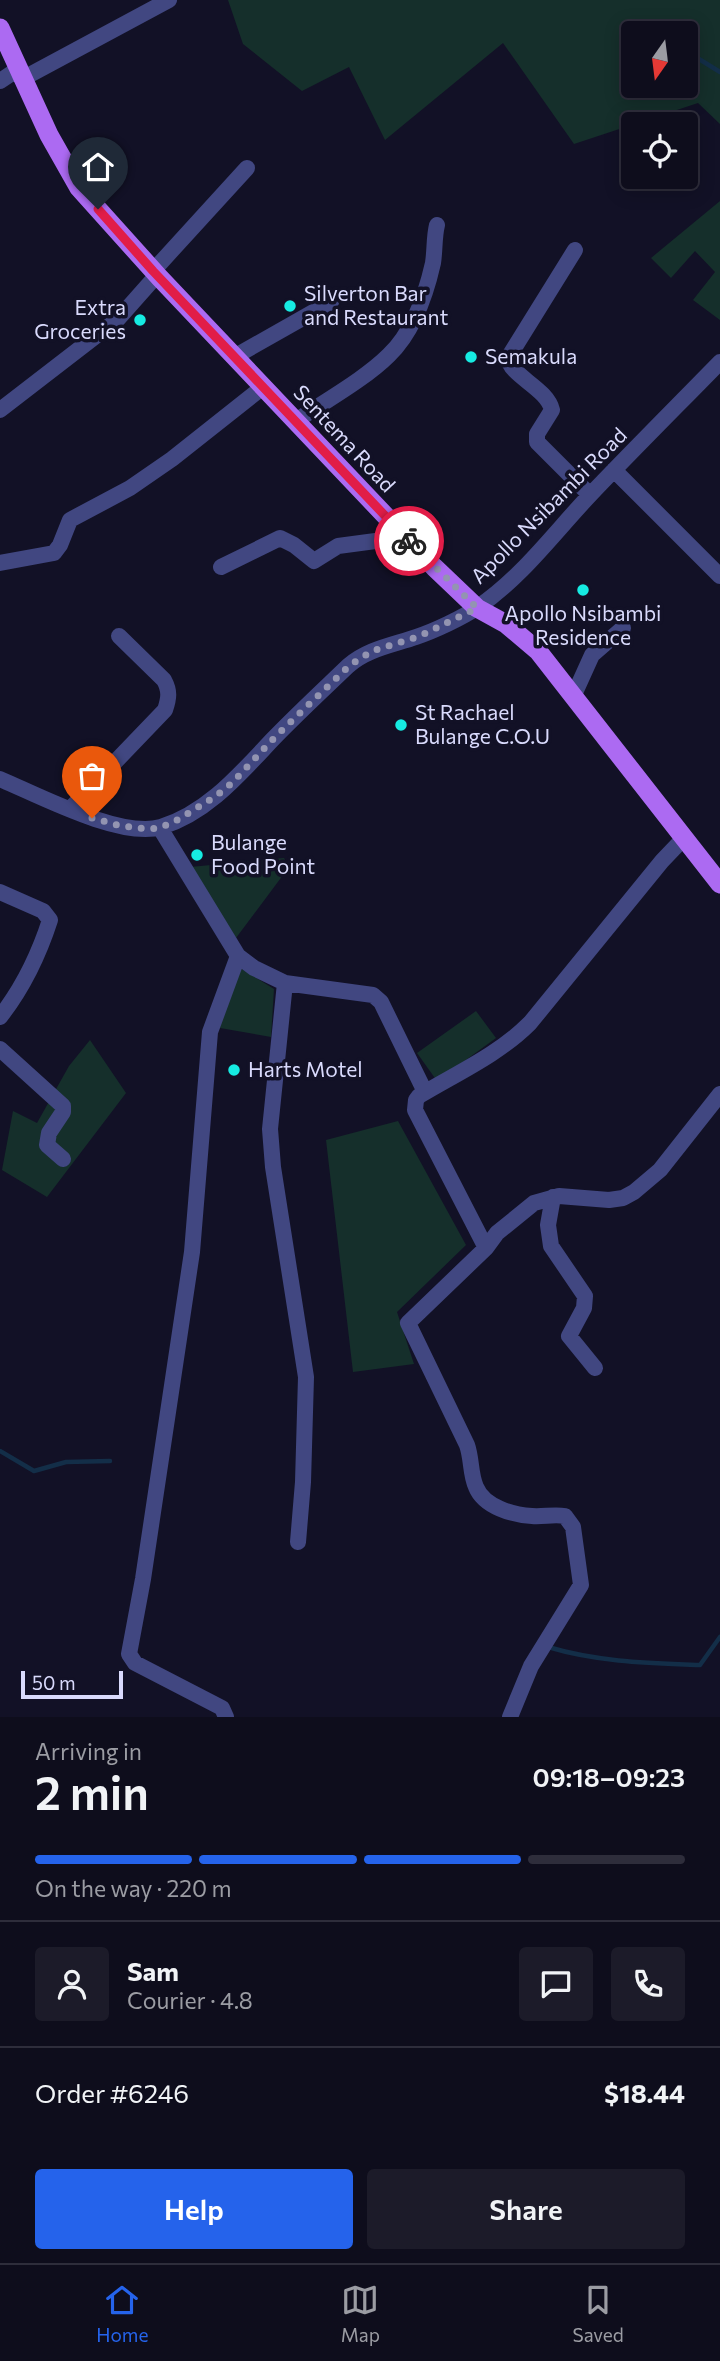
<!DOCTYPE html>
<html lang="en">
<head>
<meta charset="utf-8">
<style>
  body { margin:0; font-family:Commissioner,sans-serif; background:#1c1b29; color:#f1f3f6; height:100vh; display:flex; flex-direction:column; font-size:26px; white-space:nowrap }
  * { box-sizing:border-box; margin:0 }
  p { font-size:23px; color:#9b9ca3 }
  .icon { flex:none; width:38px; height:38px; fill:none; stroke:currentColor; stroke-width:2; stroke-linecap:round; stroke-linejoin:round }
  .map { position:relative; height:1717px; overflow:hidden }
  .drawer { display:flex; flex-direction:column; background:#0e0d1c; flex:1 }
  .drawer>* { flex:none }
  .needle { width:46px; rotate:194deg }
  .tools { position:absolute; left:621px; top:21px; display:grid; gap:14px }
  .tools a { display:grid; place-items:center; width:77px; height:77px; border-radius:7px; background:#0e0d1c; box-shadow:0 4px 18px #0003,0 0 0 2px #2e2d3b; font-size:35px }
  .scale { position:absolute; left:21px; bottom:18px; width:102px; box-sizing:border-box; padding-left:7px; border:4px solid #d9dafc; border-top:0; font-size:19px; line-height:24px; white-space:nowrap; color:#d9dafc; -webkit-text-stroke:5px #121126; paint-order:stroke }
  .pin { position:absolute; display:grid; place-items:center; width:60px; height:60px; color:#fff; margin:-72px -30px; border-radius:50% 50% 50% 0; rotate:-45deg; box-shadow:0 0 7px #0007 }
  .pin .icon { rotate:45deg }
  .courier { position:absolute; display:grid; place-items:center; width:70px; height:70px; margin:-35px; border:5px solid #e11d48; border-radius:50%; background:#fff; color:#222; box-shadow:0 2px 9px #0007 }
  .overview em { font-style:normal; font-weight:600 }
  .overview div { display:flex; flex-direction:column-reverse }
  .overview { display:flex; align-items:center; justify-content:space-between; height:119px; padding:0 35px }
  h1 { font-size:46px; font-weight:600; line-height:52px }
  .bar { display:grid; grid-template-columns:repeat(4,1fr); gap:10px 7px; align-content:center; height:84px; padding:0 35px }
  .bar i { height:9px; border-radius:5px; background:#2e2d3b }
  .bar .selected { background:#2563eb }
  .bar p { grid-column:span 4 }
  .line { display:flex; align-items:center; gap:18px; padding:0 35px; border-top:2px solid #2e2d3b }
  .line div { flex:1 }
  .round { display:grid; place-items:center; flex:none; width:74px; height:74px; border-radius:7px; background:#1c1b29 }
  .action { display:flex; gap:14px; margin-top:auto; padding:14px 35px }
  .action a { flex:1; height:80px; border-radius:7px; background:#2563eb; color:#fff; font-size:28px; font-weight:600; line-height:80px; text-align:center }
  .action a+a { background:#1c1b29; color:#f1f3f6 }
  .tabs { display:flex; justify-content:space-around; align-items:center; height:98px; border-top:2px solid #2e2d3b; background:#0e0d1c; font-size:19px; color:#9b9ca3 }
  .tabs a { display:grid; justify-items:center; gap:4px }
  .tabs .selected { color:#2563eb }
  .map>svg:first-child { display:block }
</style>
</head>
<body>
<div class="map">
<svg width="720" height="1717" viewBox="0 0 720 1717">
  <rect width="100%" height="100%" fill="#121126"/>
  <path fill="#152f2b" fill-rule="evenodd" d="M228,0H720V124L698,103L574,144L503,43L385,140L349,67L302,91L243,44ZM686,33V86H634V33Z
    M720,201V320L693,300L715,272L695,251L671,278L651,258Z
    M284,858L289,867L236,938L190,867Z
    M237,966L274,989L271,1037L220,1028L221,1013Z
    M476,1011L496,1038L437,1081L417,1053Z
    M90,1040L126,1093L47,1197L2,1170L13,1111L37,1123L69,1066Z
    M398,1121L466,1245L397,1312L414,1364L353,1372L326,1140Z"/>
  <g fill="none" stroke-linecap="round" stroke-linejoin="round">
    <path stroke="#132e48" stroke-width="4.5" d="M644,26L656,33
      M686,51L720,72
      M0,1451L34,1471L66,1462L110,1461
      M548,1647C598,1662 648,1663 700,1665L720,1637"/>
    <path stroke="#414781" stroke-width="16" d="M22,79L169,0
      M0,81L18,69
      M575,250L508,358C510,376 547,388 552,410L537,434V442L590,495
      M153,271L247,168
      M234,357L331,302
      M0,410L118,319L157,275
      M296,421C325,401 365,379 389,355C413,332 426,294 433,263C435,250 434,237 437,225
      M614,470L720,576
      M0,563L54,553L60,545L70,520L130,488L172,459L263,387
      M221,567L280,538L294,545L314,561L338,546L383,540L400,531
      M573,697L592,655L623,628
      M0,779C38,795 121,839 161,827C207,813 240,774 272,740C296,715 323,690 348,666C367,649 393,645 416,637C434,631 462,618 478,607C522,577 554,533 590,495C633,450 677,406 720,362
      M70,809L165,710C169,698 170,691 164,680L119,636
      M160,828L238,956L254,968L285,983L373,995L381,1002L425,1092
      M0,892L43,911L50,920C39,954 22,989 0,1017
      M285,983L270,1129L273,1167L306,1377L303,1482L298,1542
      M0,1049L63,1106V1112L49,1133L47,1145L63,1159
      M553,1197L548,1225L551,1246L585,1296L584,1308L569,1336L595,1368
      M486,1248L415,1110L416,1100L419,1096C457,1073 498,1055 530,1023L662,861L683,839
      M226,1717L222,1708L135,1663L129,1654L143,1579L192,1252L210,1032L238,956
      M510,1717L531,1666L581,1585L573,1527L565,1516C554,1514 543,1517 532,1516C513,1515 484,1507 476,1487C470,1474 472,1459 467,1445L408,1323L486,1248L497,1233L534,1203L559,1196L609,1200L623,1198L634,1192L660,1170L720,1094"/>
    <path stroke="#ac6af2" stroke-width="19" d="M0,28L49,135L79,188L159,277L434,567L477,608L506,624L538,651L720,884"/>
  </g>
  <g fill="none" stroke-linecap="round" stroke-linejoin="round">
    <path stroke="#9394b1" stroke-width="7" stroke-dasharray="0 12.6" d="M92,818L121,826L148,829L160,828L179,819L216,796L232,783L275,737L350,665L372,651L420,636L477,608L409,541"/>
    <path stroke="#e11d48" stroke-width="9" d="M98,209L153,271L409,541"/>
  </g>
  <g fill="#16ebe2" stroke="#121126" stroke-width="2.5">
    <circle cx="290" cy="306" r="7"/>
    <circle cx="140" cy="320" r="7"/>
    <circle cx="471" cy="357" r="7"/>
    <circle cx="583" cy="590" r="7"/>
    <circle cx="401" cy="725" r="7"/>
    <circle cx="197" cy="855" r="7"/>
    <circle cx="234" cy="1070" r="7"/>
  </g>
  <g text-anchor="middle" stroke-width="7" stroke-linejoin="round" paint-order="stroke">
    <g font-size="21" fill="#d9dafc" stroke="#121126" text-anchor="start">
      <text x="304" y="301">Silverton Bar<tspan x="304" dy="24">and Restaurant</tspan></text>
      <text x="126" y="315" text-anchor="end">Extra<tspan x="126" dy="24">Groceries</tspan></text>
      <text x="485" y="364">Semakula</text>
      <text x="583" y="621" text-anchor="middle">Apollo Nsibambi<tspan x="583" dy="24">Residence</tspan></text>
      <text x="415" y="720">St Rachael<tspan x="415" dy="24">Bulange C.O.U</tspan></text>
      <text x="211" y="850">Bulange<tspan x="211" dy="24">Food Point</tspan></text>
      <text x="248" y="1077">Harts Motel</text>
    </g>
    <g font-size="21" fill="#d9dafc" stroke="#121126">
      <text transform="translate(344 439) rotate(47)" y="7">Sentema Road</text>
      <text transform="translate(549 506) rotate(-45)" y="7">Apollo Nsibambi Road</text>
    </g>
  </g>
</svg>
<div class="tools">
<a><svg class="needle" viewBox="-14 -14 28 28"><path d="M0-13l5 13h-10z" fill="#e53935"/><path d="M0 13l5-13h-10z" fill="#9b9ca3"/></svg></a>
<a><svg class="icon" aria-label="locate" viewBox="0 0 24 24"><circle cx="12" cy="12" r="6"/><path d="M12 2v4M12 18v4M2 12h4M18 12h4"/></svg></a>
</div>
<div class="scale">50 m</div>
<div class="pin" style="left:92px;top:818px;background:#ea580c"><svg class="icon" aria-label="bag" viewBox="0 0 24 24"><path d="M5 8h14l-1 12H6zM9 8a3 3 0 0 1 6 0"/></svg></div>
<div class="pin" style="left:98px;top:209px;background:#1f2937"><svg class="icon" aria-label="home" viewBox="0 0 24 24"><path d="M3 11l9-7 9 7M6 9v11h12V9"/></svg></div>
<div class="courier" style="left:409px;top:541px"><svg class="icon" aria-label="bike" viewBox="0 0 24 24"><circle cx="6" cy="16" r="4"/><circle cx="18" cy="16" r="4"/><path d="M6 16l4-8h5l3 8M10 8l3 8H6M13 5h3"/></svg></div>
</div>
<section class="drawer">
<div class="overview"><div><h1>2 min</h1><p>Arriving in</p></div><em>09:18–09:23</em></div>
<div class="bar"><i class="selected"></i><i class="selected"></i><i class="selected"></i><i></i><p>On the way · 220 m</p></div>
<div class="line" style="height:126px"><a class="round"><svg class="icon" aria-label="person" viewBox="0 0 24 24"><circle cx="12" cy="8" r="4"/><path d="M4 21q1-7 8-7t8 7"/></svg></a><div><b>Sam</b><p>Courier · 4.8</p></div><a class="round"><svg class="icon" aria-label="chat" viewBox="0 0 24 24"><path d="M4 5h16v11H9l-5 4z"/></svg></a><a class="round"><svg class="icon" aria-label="phone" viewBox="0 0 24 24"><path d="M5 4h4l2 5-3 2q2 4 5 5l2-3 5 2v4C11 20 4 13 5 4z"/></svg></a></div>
<div class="line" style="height:91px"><div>Order #6246</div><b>$18.44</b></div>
<div class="action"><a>Help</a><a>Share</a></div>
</section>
<nav class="tabs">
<a class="selected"><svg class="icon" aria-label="home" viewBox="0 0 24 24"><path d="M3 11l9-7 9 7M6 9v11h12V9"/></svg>Home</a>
<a><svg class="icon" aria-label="map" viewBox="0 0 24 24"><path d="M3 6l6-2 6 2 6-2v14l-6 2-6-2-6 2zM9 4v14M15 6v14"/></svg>Map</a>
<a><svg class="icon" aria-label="saved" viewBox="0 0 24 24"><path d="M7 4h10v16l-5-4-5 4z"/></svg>Saved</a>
</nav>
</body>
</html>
